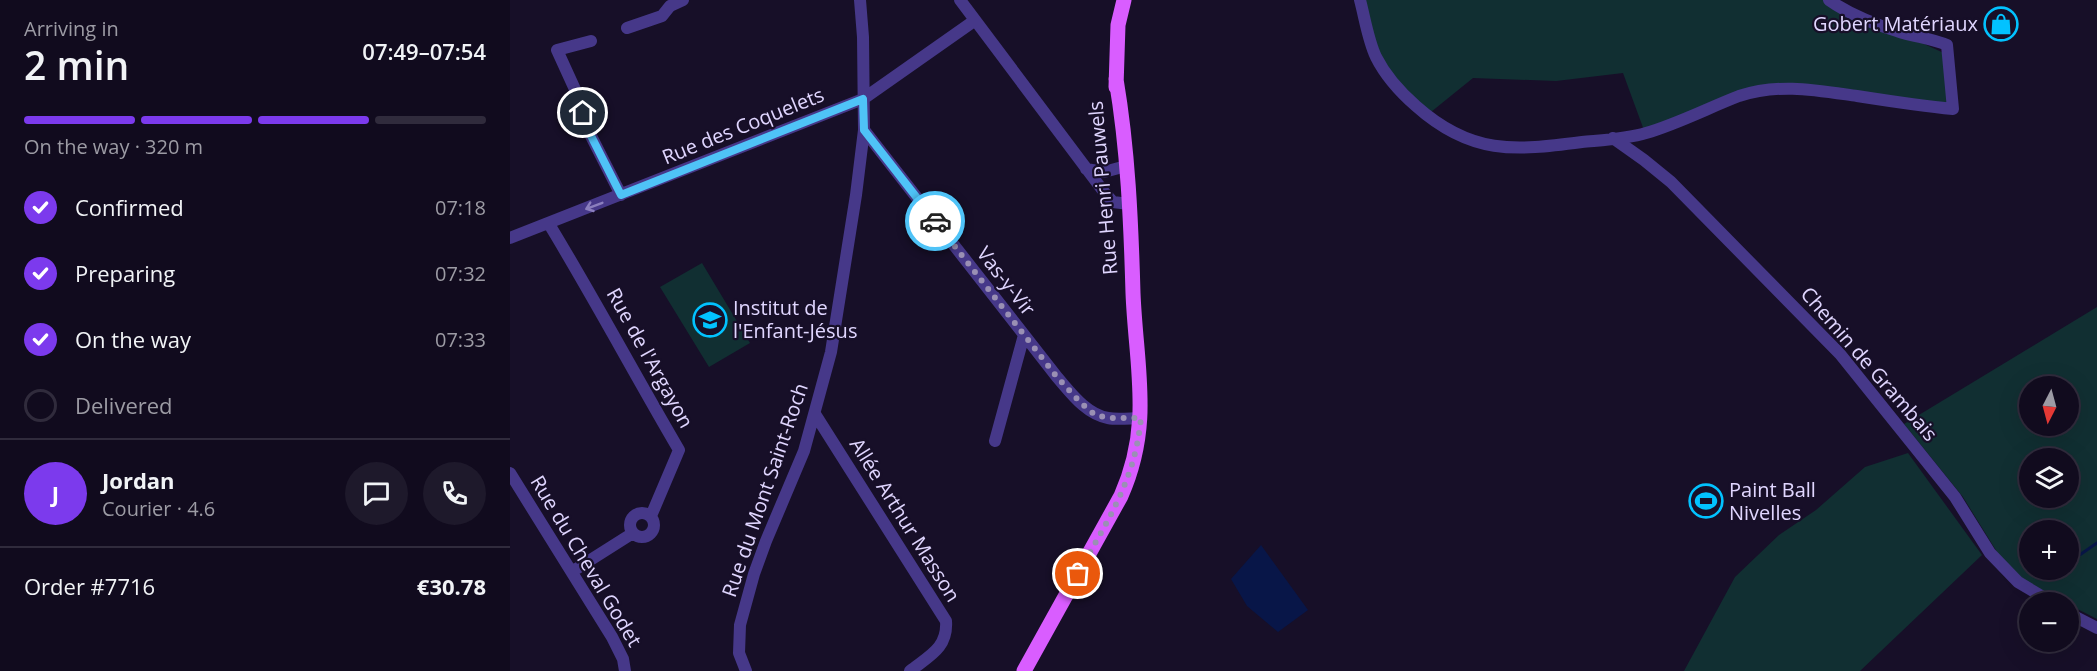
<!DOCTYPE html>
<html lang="en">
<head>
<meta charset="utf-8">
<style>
  body { margin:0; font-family:"Open Sans",sans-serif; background:#1e192b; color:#f1f3f6; height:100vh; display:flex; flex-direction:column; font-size:22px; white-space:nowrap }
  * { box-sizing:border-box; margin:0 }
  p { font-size:20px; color:#9c9ba4 }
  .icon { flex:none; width:33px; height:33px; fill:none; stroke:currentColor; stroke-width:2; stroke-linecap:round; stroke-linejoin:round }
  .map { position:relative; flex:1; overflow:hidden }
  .panel { display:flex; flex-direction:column; background:#110b1e; width:510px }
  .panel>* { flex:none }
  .needle { width:39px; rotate:186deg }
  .tools { position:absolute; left:1509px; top:376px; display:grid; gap:12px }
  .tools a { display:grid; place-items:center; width:60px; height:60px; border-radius:50%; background:#110b1e; box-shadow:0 6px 24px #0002,0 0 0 2px #302b3c; font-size:30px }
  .pin { position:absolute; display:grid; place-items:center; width:51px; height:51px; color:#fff; margin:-26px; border:3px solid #fff; border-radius:50%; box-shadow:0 2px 6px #0007 }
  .courier { position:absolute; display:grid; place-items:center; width:60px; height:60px; margin:-30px; border:4px solid #4fc3f7; border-radius:50%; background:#fff; color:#222; box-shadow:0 2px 8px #0007 }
  .head em { font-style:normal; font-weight:600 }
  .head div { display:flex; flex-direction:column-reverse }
  .head { display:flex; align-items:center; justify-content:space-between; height:102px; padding:0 24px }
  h1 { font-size:39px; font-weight:600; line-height:45px }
  .bar { display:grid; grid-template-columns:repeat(4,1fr); gap:9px 6px; align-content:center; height:72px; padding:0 24px }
  .bar i { height:8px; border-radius:4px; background:#302b3c }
  .bar .selected { background:#7c3aed }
  .bar p { grid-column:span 4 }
  .line { display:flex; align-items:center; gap:15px; padding:0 24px; border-top:2px solid #302b3c }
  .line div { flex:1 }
  .round { display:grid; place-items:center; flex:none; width:63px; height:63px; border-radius:32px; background:#1e192b }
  ol { padding:0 24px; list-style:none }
  li { display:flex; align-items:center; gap:18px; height:66px }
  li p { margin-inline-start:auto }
  li .icon { padding:6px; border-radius:50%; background:#7c3aed; color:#fff; stroke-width:4 }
  li:last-child { color:#9c9ba4 }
  li i { width:33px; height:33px; border:3px solid #302b3c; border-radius:50% }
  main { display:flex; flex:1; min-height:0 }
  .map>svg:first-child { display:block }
</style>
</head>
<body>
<main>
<section class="panel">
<div class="head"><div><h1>2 min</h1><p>Arriving in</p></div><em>07:49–07:54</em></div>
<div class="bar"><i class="selected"></i><i class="selected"></i><i class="selected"></i><i></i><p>On the way · 320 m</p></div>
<ol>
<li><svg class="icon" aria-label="check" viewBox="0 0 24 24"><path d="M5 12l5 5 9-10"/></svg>Confirmed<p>07:18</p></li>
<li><svg class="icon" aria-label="check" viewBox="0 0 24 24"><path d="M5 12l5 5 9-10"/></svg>Preparing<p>07:32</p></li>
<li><svg class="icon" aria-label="check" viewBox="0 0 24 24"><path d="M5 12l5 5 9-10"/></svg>On the way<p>07:33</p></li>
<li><i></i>Delivered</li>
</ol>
<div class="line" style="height:108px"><b class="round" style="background:#7c3aed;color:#fff">J</b><div><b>Jordan</b><p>Courier · 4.6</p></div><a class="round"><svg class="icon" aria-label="chat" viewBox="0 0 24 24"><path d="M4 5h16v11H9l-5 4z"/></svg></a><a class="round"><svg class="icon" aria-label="phone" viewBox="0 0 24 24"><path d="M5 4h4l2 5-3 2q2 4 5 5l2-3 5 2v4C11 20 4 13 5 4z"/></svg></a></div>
<div class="line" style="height:78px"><div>Order #7716</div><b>€30.78</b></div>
</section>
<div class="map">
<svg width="1587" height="671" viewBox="0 0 1587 671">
  <rect width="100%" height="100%" fill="#170f28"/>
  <path fill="#112f32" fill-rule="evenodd" d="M851,0H1319L1438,55L1443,109L1269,88L1135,133L1113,73L1046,81L963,78L916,116L876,75Z
    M192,263L240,343L199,367L150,287Z
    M1587,307V619L1532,591L1509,576L1492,560L1453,497L1394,424ZM1520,387H1558V426H1520ZM1520,459H1558V498H1520ZM1520,531H1558V570H1520Z
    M1398,453L1472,555L1350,671H1174L1225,577L1269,535L1306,510L1355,467Z"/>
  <path fill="#081648" d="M751,545L798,610L768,632L737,606L721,579Z"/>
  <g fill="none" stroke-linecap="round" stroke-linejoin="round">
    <path stroke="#081648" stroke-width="3" d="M1558,563L1587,543
      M1539,576L1548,570"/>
    <path stroke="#463889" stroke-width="12" d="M450,0L594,192L603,202L619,204
      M850,0C855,19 858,40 866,57C876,77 890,92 906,106C961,155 1004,151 1072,142C1093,140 1116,139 1136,133C1167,124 1198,108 1229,96C1270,83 1305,90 1347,96C1379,101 1411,106 1443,109L1437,45C1421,38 1404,37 1387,31C1364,24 1339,14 1319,0
      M117,28L152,16L160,6L173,0
      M81,41L47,50L68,96L78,130L111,195
      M354,130L547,377C561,393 576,414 598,418C608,420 621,418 631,418
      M1103,138L1134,160L1161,182L1330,354L1445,497L1480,553L1508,582L1543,603
      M576,169L594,172L616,166
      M39,224C84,298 125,375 169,450L141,516
      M0,238L353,99L464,21
      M305,414L436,621C438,648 419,656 400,671
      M485,441L514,335
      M0,473L102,637L113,659L115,671
      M120 525a12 12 0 1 1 24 0a12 12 0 1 1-24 0Z
      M63,571L123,533
      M1558,613L1587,628
      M236,671L229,653L230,625L244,574L256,541L294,451L321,352L346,195L354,130L353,37L350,0"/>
    <path stroke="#d95dff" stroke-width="15" d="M606,87L608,25L614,0
      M514,671L611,496C643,424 626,368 623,293C621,222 618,150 606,79"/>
  </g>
  <defs><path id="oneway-shaft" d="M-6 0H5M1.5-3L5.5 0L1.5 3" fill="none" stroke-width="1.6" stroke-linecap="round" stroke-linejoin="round" transform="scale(1.5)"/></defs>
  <use stroke="#8b7fbe" href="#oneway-shaft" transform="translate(84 206) rotate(159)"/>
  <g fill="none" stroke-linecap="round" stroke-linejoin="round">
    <path stroke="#9a90b4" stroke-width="6" stroke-dasharray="0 10.8" d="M425,221L547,377L570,402L585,415L599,418H631C625,481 598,519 568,574"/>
    <path stroke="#4fc3f7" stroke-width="8" d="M73,113L78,130L111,195L353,99L354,130L425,221"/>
  </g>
  <defs>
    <symbol id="shop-ring" viewBox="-11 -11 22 22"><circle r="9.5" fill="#170f28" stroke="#02c2ff" stroke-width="1.5"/><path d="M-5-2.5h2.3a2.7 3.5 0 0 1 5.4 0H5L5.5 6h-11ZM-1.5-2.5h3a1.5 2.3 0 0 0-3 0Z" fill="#02c2ff"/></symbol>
    <symbol id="school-ring" viewBox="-11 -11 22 22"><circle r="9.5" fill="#170f28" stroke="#02c2ff" stroke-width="1.5"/><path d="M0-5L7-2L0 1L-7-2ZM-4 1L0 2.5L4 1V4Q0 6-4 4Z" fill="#02c2ff"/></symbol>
    <symbol id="stadium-ring" viewBox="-11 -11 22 22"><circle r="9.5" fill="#170f28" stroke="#02c2ff" stroke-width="1.5"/><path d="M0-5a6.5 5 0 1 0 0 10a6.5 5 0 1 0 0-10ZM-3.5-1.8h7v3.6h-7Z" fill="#02c2ff"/></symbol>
  </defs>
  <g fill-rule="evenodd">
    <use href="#shop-ring" x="1472" y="5" width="38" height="38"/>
    <use href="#school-ring" x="181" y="301" width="38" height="38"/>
    <use href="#stadium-ring" x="1177" y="482" width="38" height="38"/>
  </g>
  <g text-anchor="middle" stroke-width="4.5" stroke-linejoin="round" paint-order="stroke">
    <g font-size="20" fill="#e0d6ff" stroke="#170f28" text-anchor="start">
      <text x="1468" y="31" text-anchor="end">Gobert Matériaux</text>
      <text x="223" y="315">Institut de<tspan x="223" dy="23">l'Enfant-Jésus</tspan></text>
      <text x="1219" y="497">Paint Ball<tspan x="1219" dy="23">Nivelles</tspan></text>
    </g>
    <g font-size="20" fill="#e0d6ff" stroke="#170f28">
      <text transform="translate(233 126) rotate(-22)" y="7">Rue des Coquelets</text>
      <text transform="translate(593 188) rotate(-95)" y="7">Rue Henri Pauwels</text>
      <text transform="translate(496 281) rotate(52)" y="7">Vas-y-Vir</text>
      <text transform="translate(140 358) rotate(61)" y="7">Rue de l'Argayon</text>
      <text transform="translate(1359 364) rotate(49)" y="7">Chemin de Grambais</text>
      <text transform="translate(255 490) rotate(-71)" y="7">Rue du Mont Saint-Roch</text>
      <text transform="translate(395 520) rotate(58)" y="7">Allée Arthur Masson</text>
      <text transform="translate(76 561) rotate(59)" y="7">Rue du Cheval Godet</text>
    </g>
  </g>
</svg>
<div class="tools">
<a><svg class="needle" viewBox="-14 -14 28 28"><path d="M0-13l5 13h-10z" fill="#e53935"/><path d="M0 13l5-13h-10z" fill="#9c9ba4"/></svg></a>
<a><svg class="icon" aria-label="layers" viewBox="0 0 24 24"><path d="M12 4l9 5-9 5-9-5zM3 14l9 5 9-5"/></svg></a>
<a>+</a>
<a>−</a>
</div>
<div class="pin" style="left:568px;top:574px;background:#ea580c"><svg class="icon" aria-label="bag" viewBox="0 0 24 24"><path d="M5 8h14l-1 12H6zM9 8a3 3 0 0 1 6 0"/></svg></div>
<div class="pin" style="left:73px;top:113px;background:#1f2937"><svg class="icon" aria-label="home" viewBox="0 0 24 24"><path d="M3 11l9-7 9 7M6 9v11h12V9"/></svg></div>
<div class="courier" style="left:425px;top:221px"><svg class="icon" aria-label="car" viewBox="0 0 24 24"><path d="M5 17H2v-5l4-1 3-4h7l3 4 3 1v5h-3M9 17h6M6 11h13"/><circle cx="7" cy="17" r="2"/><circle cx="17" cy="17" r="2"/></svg></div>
</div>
</main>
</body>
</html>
